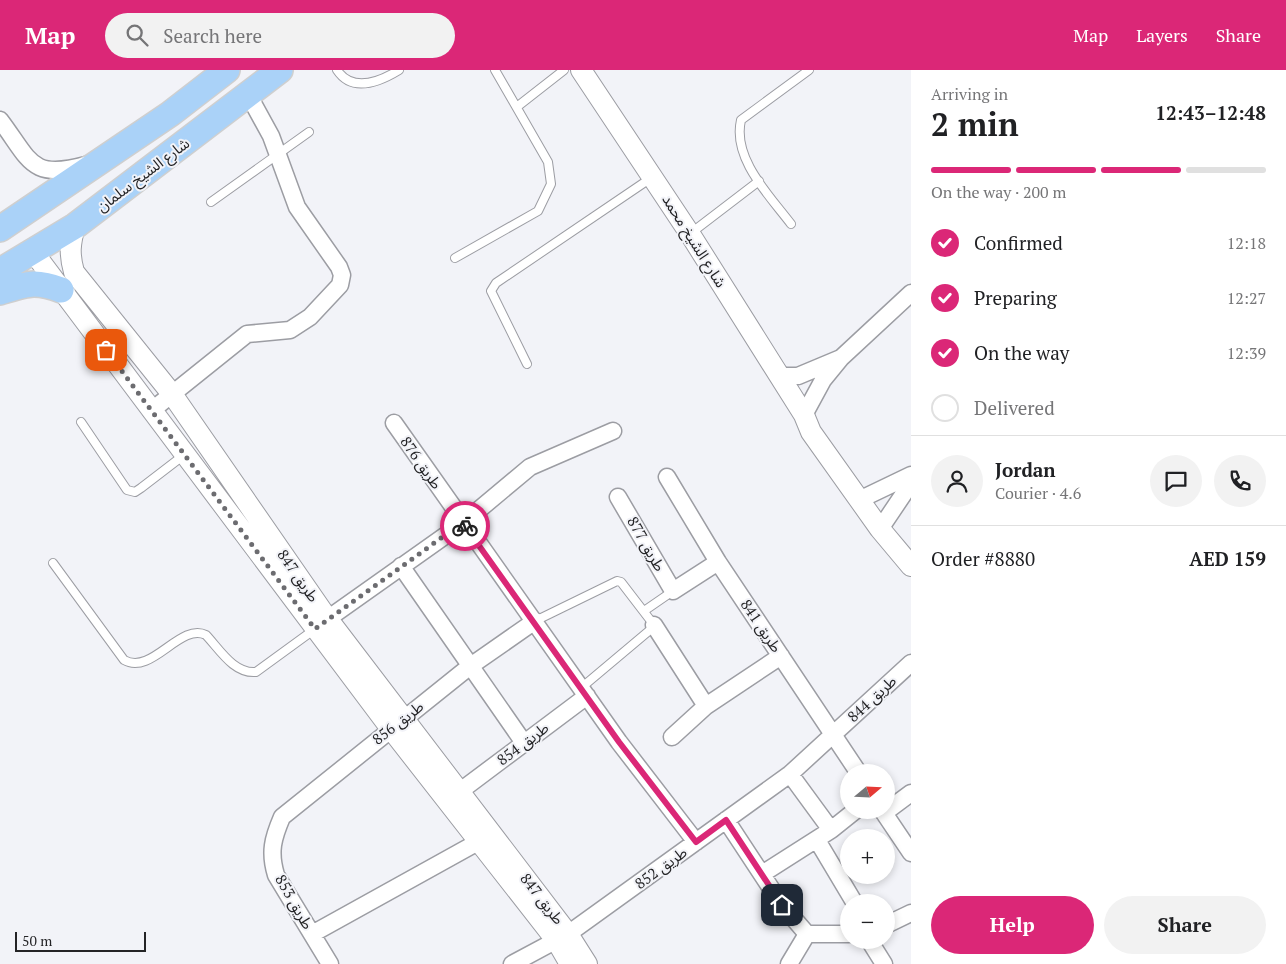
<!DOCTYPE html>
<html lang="en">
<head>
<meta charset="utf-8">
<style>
  body { margin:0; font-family:"PT Serif","Noto Sans Arabic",serif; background:#f2f2f2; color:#202124; height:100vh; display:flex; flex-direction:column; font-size:19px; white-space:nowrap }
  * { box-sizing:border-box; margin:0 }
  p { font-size:16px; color:#757577 }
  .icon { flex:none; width:28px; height:28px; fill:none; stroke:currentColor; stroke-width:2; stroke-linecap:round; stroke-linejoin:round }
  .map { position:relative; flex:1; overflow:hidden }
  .sheet { display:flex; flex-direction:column; background:#fff; width:375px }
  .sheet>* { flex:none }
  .needle { width:32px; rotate:71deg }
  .controls { position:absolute; left:840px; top:694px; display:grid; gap:10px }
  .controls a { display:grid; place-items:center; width:55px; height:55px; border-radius:50%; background:#fff; box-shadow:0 2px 8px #0003; font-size:25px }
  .scale { position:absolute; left:15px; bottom:12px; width:131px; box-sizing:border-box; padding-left:5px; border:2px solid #242426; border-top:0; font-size:14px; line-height:18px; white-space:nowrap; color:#242426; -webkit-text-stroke:4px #f2f3f8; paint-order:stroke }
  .pin { position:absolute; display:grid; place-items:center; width:42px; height:42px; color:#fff; margin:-21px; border-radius:10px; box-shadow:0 2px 8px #0006 }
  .courier { position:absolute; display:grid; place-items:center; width:50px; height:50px; margin:-25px; border:4px solid #db2777; border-radius:50%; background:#fff; color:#222; box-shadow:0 1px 6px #0007 }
  .headline em { font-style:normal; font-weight:800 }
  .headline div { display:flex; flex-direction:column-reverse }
  .headline { display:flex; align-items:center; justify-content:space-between; height:85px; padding:0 20px }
  h1 { font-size:32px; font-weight:800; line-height:38px }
  .bar { display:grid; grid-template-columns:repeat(4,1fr); gap:8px 5px; align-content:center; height:60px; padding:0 20px }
  .bar i { height:6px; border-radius:4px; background:#e0e0e0 }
  .bar .on { background:#db2777 }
  .bar p { grid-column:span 4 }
  .line { display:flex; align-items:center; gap:12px; padding:0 20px; border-top:1px solid #e0e0e0 }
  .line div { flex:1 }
  .round { display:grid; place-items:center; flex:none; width:52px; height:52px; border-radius:26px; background:#f2f2f2 }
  ol { padding:0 20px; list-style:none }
  li { display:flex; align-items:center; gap:15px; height:55px }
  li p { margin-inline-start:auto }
  li .icon { padding:5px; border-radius:50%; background:#db2777; color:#fff; stroke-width:4 }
  li:last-child { color:#757577 }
  li i { width:28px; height:28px; border:2px solid #e0e0e0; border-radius:50% }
  .button { display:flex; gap:10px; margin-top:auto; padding:10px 20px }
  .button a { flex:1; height:58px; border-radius:30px; background:#db2777; color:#fff; font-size:20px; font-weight:800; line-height:58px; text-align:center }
  .button a+a { background:#f2f2f2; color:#202124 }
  header { display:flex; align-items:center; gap:30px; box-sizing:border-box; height:70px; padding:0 25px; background:#db2777; color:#fff }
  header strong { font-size:24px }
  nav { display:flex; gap:28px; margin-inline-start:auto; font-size:18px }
  .search { width:350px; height:45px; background:#f2f2f2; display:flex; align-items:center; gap:12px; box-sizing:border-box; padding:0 18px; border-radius:28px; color:#757577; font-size:19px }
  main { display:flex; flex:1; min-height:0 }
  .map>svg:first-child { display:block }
</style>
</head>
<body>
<header>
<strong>Map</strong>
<div class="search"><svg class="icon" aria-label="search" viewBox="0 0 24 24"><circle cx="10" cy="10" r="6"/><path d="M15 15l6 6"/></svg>Search here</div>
<nav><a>Map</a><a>Layers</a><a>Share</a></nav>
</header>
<main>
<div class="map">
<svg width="911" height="894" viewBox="0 0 911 894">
  <rect width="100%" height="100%" fill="#f2f3f8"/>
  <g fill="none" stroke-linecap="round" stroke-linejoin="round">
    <defs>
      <path id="service" d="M337,0C353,24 381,11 399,0
        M518,36L564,0
        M211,132L309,62
        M791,154C770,126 732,89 741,50L809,0
        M691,163L759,111
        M455,188L538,141L551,114L548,92L495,0
        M527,294L491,221L496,213L651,108
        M81,352L127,420L135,422L141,418L184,385
        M53,493L124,590C152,606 180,552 206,565C220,580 234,604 256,602L315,559
        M644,541L673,521
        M535,551L617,511L621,512L654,555L650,560L581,618"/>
      <path id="minor" d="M0,50C31,91 30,110 86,95
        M841,288L911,223
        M779,306H798L841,288L823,310L804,345
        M151,341L247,264L290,260L310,247L340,215L342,205L339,197L297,137L271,66L248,24
        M394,353L619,672L696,772
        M667,407L718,492L858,702
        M618,427L673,521L718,492
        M859,430L911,405
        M880,459L911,413
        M401,496L524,673
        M319,555L463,453L530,397L613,361
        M654,555L706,636
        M672,667L706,636L781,586
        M459,722L587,626
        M882,740L911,783
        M884,743L911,723
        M726,750L782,835L807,864
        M831,760L856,740
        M817,770L854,832
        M762,804L831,760L790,704
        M886,855L911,843
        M312,864L478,772
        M807,864H849
        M869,870L884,894
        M330,894L276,805C269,782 273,768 282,747L469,597L535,551
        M512,894L568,864L790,704L911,593
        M789,894L807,864"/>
      <path id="tertiary" d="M581,0L690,164L804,345L811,362L880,459L911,496
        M75,156C70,174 69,184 74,202L172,324L327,548L568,864L587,894
        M34,183L391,659L556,870L570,894"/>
      <path id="primary" d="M0,159L170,44L227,0
        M0,201L75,156L280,0
        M0,222C25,214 35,210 61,220"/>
    </defs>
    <use href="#service" stroke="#9c9da3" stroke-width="10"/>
    <use href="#minor" stroke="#9c9da3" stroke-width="19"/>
    <use href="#tertiary" stroke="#9c9da3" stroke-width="22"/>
    <use href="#primary" stroke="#cfcfcf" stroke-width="28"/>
    <use href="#service" stroke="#fff" stroke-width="8"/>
    <use href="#minor" stroke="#fff" stroke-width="16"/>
    <use href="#tertiary" stroke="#fff" stroke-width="20"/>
    <use href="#primary" stroke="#aad2f8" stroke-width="25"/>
  </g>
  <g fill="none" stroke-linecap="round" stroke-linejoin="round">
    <path stroke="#6c6c70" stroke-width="5" stroke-dasharray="0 9" d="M106,280L315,559L462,453L465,456"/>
    <path stroke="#db2777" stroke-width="6" d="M465,456L619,672L696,772L726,750L782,835"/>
  </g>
  <g text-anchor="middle" stroke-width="4" stroke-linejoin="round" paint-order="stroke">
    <g font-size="15" fill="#242426" stroke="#f2f3f8">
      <text transform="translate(143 105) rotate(-37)" y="5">شارع الشيخ سلمان</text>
      <text transform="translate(694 171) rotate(58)" y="5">شارع الشيخ محمد</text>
      <text transform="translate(421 393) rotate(55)" y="5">طريق 876</text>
      <text transform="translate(646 474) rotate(60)" y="5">طريق 877</text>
      <text transform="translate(298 506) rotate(55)" y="5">طريق 847</text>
      <text transform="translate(761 556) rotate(56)" y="5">طريق 841</text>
      <text transform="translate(872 629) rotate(-43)" y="5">طريق 844</text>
      <text transform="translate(398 653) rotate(-38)" y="5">طريق 856</text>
      <text transform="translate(523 674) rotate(-37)" y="5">طريق 854</text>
      <text transform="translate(661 798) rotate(-36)" y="5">طريق 852</text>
      <text transform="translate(542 829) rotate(52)" y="5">طريق 847</text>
      <text transform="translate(294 832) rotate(60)" y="5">طريق 853</text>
    </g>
  </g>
</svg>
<div class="controls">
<a><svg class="needle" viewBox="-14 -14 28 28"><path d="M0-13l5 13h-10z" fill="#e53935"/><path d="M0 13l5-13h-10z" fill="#757577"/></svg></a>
<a>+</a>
<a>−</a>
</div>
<div class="scale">50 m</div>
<div class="pin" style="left:106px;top:280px;background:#ea580c"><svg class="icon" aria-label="bag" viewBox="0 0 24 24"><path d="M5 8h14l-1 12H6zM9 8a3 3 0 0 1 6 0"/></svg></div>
<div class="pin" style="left:782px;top:835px;background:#1f2937"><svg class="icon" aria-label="home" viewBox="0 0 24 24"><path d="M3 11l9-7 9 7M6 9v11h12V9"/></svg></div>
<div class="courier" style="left:465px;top:456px"><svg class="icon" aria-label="bike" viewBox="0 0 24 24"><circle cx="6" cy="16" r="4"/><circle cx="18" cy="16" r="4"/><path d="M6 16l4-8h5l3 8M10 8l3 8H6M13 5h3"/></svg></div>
</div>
<section class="sheet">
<div class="headline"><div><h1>2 min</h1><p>Arriving in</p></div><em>12:43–12:48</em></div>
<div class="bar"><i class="on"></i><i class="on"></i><i class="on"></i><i></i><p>On the way · 200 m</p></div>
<ol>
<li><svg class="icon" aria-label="check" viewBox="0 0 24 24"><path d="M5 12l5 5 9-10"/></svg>Confirmed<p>12:18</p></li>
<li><svg class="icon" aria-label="check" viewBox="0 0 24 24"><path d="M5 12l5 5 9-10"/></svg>Preparing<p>12:27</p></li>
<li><svg class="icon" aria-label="check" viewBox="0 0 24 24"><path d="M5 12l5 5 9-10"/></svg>On the way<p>12:39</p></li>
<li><i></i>Delivered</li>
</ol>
<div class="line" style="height:90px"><a class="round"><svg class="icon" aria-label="person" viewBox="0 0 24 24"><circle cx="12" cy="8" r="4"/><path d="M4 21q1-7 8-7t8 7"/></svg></a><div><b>Jordan</b><p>Courier · 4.6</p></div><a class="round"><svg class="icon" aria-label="chat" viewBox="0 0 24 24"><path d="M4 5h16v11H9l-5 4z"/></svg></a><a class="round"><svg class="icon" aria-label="phone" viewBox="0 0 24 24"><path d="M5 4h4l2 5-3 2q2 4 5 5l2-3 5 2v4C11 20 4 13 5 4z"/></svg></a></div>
<div class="line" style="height:65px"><div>Order #8880</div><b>AED 159</b></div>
<div class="button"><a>Help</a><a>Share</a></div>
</section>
</main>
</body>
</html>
